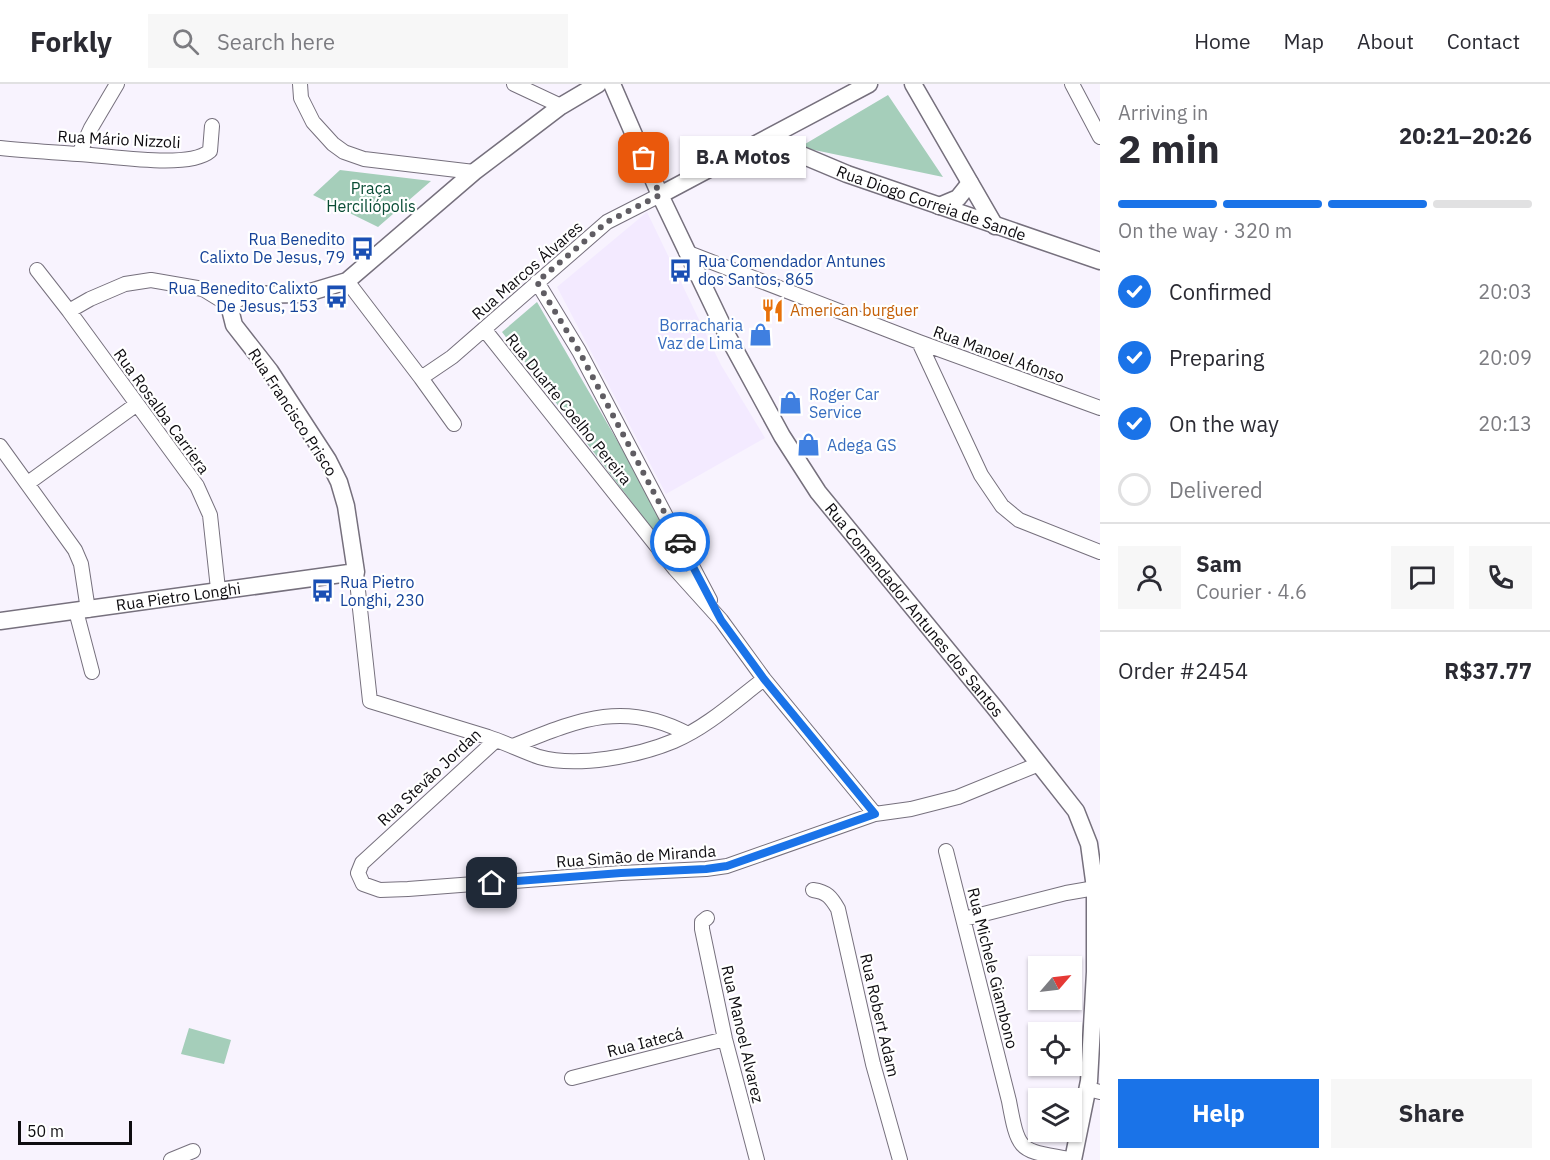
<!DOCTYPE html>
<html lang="en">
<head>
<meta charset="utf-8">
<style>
  body { margin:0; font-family:"IBM Plex Sans",sans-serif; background:#f7f7f7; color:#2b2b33; height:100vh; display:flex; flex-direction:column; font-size:22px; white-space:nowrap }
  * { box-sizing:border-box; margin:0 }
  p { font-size:20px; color:#7c7c81 }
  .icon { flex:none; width:33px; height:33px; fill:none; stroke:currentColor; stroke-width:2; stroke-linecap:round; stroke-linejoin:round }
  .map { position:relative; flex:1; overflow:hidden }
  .sheet { display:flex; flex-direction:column; background:#fff; width:450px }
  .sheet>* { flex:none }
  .needle { width:39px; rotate:62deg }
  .controls { position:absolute; left:1028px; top:872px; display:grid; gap:12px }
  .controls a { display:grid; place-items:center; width:54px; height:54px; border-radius:0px; background:#fff; box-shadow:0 2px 4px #0004; font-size:30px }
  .scale { position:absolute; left:18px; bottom:15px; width:114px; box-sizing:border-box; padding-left:6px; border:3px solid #0e0c10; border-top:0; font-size:16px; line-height:21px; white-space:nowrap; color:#0e0c10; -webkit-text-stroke:4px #fff; paint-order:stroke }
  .pin { position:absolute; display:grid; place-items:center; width:51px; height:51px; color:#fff; margin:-26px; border-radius:12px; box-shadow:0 3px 9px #0006 }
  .courier { position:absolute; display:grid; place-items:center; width:60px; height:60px; margin:-30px; border:4px solid #1a73e8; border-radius:50%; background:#fff; color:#222; box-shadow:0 2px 8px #0007 }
  .bubble { position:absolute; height:42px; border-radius:0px; background:#fff; box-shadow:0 2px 4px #0004; font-size:20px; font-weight:700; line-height:42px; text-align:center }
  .overview em { font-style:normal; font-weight:700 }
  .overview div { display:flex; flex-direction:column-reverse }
  .overview { display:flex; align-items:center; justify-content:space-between; height:102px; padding:0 18px }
  h1 { font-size:39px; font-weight:700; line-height:45px }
  .bar { display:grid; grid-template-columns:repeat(4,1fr); gap:9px 6px; align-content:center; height:72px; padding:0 18px }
  .bar i { height:8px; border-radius:4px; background:#e1e1e2 }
  .bar .current { background:#1a73e8 }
  .bar p { grid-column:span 4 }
  .line { display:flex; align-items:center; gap:15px; padding:0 18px; border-top:2px solid #e1e1e2 }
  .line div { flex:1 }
  .round { display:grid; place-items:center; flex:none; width:63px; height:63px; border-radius:0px; background:#f7f7f7 }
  ol { padding:0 18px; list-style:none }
  li { display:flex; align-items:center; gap:18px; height:66px }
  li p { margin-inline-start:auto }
  li .icon { padding:6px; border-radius:50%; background:#1a73e8; color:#fff; stroke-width:4 }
  li:last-child { color:#7c7c81 }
  li i { width:33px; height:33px; border:3px solid #e1e1e2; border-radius:50% }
  .cta { display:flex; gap:12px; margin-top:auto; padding:12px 18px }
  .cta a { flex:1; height:69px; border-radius:0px; background:#1a73e8; color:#fff; font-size:24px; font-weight:700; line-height:69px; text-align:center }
  .cta a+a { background:#f7f7f7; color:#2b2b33 }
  header { display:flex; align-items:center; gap:36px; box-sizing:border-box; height:84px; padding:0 30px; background:#fff; border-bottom:2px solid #e1e1e2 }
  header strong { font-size:28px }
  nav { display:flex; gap:33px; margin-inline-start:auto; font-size:21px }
  .search { width:420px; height:54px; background:#f7f7f7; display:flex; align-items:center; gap:15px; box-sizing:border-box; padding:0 21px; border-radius:0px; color:#7c7c81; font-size:22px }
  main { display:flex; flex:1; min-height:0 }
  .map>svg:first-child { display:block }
</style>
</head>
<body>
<header>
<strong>Forkly</strong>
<div class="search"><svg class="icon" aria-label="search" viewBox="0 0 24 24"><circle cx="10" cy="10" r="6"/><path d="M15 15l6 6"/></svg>Search here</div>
<nav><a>Home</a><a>Map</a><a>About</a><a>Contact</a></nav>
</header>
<main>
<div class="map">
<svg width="1100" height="1076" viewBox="0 0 1100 1076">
  <rect width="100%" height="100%" fill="#f8f3fe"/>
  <path fill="#f3eaff" d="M647,128L721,281L765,354L666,410L557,203Z"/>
  <path fill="#a5ceba" d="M888,11L943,93L800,63Z
    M340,86L431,97L378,143L313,111Z
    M537,218L662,434L672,471L502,248Z
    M189,944L231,956L224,980L181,970Z"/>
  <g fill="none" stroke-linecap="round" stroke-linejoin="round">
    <defs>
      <path id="minor" d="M300,0L301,14L313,38L333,60L344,68L364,75L474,88
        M514,0L561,22
        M1072,0L1100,53
        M0,64C26,67 52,68 78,70C107,71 188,86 210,67L212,42
        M79,70L91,44L117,0
        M686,168L919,258L1100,324
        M37,186L69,227L197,402L210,431L218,505
        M347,197L421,294L454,340
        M537,198L579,267L710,516
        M69,227L90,215L125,200L151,196L203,205L229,221
        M484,245L675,485L721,536L764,595L875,730
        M919,258L981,391L1002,422L1019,436L1100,468
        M421,294L452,273L607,138L660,111
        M0,362L75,466L81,480L88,526
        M28,399L137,320
        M356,488L370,617C409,629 449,641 488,653C506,659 522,667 539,673C577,684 638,672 674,657C707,643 735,617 764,595
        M76,527L92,588
        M496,656L362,779L358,789L363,800L380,806L408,805L621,789L706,785L727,782L875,730L911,725L958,713L1039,680
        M513,662C576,637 623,615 688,650
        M946,767L1009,1017C1019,1072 1020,1065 1073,1076
        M813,806C827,808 831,813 838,825L873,980L900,1076
        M707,834L702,838V845L725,955L757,1076
        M964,835L1066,809L1095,804
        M572,994L725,955
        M1088,1005L1100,1008
        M171,1076L193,1067"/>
      <g id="tertiary">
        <path id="s1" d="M612,0L660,111L727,251L782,352L818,408L995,624L1076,727L1089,760L1095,804V888L1089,997L1073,1076"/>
        <path d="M913,0L995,142"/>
        <path id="s2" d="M766,56L847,90L1100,177"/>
        <path d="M660,111L869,0"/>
        <path d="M939,122L958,114L970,99"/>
        <path id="s3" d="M0,537L356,488L346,422L339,398L328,376L270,287L234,241L229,221L243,211L304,210L347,197L474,88L561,22L598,0"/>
      </g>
    </defs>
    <use href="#minor" stroke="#76707d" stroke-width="16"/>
    <use href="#tertiary" stroke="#76707d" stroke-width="19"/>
    <use href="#minor" stroke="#fff" stroke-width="14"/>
    <use href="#tertiary" stroke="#fff" stroke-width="16"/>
  </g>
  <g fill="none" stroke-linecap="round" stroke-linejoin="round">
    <path stroke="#605d63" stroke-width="6" stroke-dasharray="0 10.8" d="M644,74L660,111L607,138L537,198L579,267L680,458"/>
    <path stroke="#1a73e8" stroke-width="8" d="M492,799L621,789L706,785L727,782L875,730L764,595L721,536L680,458"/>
  </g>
  <defs>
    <symbol id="bus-bare" viewBox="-9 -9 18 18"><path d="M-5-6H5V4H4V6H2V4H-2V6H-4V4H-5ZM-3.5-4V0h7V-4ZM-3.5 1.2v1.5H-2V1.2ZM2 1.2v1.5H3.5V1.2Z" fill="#1a4fb4" stroke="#fff" stroke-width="2.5" paint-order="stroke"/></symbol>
    <symbol id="restaurant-bare" viewBox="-9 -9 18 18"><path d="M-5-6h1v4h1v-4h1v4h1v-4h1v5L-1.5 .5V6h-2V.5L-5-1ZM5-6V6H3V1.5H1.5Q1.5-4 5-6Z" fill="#e8710a" stroke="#fff" stroke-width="2.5" paint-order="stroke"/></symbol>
    <symbol id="shop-bare" viewBox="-9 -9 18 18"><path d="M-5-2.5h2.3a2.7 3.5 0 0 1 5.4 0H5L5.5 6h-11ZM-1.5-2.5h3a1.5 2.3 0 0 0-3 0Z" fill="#3f7fe0" stroke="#fff" stroke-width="2.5" paint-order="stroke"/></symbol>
  </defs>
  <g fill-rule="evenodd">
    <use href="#bus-bare" x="346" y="148" width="33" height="33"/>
    <use href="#bus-bare" x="664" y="170" width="33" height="33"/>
    <use href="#bus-bare" x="320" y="196" width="33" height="33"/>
    <use href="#restaurant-bare" x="756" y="210" width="33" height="33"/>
    <use href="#shop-bare" x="744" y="234" width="33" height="33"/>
    <use href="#shop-bare" x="774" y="302" width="33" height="33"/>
    <use href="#shop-bare" x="792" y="344" width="33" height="33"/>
    <use href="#bus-bare" x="306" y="490" width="33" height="33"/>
  </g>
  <g text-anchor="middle" stroke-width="4.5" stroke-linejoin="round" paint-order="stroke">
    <g font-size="16" fill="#0e0c10" stroke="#fff">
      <text transform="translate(119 55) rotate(3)" y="6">Rua Mário Nizzoli</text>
      <text dy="6" stroke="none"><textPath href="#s2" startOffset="177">Rua Diogo Correia de Sande</textPath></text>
      <text transform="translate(527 186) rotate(-41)" y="6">Rua Marcos Álvares</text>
      <text transform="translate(999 270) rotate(20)" y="6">Rua Manoel Afonso</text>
      <text transform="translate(569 325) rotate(51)" y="6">Rua Duarte Coelho Pereira</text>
      <text transform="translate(162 327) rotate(54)" y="6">Rua Rosalba Carriera</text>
      <text transform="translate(293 328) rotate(57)" y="6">Rua Francisco Prisco</text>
      <text dy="6" stroke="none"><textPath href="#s3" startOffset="180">Rua Pietro Longhi</textPath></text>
      <text dy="6" stroke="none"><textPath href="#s1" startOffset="610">Rua Comendador Antunes dos Santos</textPath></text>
      <text transform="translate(429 693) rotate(-43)" y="6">Rua Stevão Jordan</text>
      <text transform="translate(636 772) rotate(-4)" y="6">Rua Simão de Miranda</text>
      <text transform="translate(993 884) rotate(76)" y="6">Rua Michele Giambono</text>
      <text transform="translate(880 931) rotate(77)" y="6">Rua Robert Adam</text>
      <text transform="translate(743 950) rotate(77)" y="6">Rua Manoel Alvarez</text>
      <text transform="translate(645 958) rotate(-14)" y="6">Rua Iatecá</text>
    </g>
    <g font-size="16" fill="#094c35" stroke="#fff">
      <text x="371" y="110">Praça<tspan x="371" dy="18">Herciliópolis</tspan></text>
    </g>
    <g font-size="16" fill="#164399" stroke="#fff" text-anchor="end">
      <text x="345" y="161">Rua Benedito<tspan x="345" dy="18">Calixto De Jesus, 79</tspan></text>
      <text x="698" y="183" text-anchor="start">Rua Comendador Antunes<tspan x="698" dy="18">dos Santos, 865</tspan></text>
      <text x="318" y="210">Rua Benedito Calixto<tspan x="318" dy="18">De Jesus, 153</tspan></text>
      <text x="340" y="504" text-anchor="start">Rua Pietro<tspan x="340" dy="18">Longhi, 230</tspan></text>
    </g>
    <g font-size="16" fill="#c56008" stroke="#fff" text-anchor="start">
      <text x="790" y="232">American burguer</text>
    </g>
    <g font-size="16" fill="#366cbe" stroke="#fff" text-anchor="start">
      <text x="743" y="247" text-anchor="end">Borracharia<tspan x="743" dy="18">Vaz de Lima</tspan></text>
      <text x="809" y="316">Roger Car<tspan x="809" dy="18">Service</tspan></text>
      <text x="827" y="367">Adega GS</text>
    </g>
  </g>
</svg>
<div class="controls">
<a><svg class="needle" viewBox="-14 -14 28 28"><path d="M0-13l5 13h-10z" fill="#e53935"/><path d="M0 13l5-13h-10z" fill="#7c7c81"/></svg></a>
<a><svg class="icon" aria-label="locate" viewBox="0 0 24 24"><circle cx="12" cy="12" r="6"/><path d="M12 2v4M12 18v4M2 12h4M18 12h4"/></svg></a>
<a><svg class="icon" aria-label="layers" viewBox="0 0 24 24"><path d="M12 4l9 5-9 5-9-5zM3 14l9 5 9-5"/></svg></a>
</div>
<div class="scale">50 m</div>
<div class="pin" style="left:644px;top:74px;background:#ea580c"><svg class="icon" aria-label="bag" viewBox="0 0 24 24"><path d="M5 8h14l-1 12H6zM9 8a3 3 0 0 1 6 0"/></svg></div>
<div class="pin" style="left:492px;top:799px;background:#1f2937"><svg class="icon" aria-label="home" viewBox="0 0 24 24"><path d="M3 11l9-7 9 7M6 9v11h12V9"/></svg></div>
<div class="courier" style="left:680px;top:458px"><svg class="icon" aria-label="car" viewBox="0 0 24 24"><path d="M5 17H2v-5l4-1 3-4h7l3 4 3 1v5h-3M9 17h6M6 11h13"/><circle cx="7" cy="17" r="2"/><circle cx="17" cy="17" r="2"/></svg></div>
<div class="bubble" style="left:680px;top:52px;width:126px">B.A Motos</div>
</div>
<section class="sheet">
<div class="overview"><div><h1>2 min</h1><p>Arriving in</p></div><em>20:21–20:26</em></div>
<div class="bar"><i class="current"></i><i class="current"></i><i class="current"></i><i></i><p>On the way · 320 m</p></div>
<ol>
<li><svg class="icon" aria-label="check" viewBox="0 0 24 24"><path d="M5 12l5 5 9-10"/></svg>Confirmed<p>20:03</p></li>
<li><svg class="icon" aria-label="check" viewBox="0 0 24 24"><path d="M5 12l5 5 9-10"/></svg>Preparing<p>20:09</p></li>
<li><svg class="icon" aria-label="check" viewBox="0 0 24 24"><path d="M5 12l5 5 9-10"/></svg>On the way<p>20:13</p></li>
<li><i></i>Delivered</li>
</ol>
<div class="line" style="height:108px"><a class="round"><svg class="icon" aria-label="person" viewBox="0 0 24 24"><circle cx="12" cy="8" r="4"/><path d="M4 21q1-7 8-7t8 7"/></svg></a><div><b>Sam</b><p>Courier · 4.6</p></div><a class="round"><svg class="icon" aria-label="chat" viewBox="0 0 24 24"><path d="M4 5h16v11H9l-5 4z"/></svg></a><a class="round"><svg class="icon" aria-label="phone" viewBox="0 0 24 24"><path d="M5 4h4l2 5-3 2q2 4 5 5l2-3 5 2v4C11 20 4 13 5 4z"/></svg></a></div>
<div class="line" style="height:78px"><div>Order #2454</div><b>R$37.77</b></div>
<div class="cta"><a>Help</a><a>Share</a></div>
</section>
</main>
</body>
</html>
